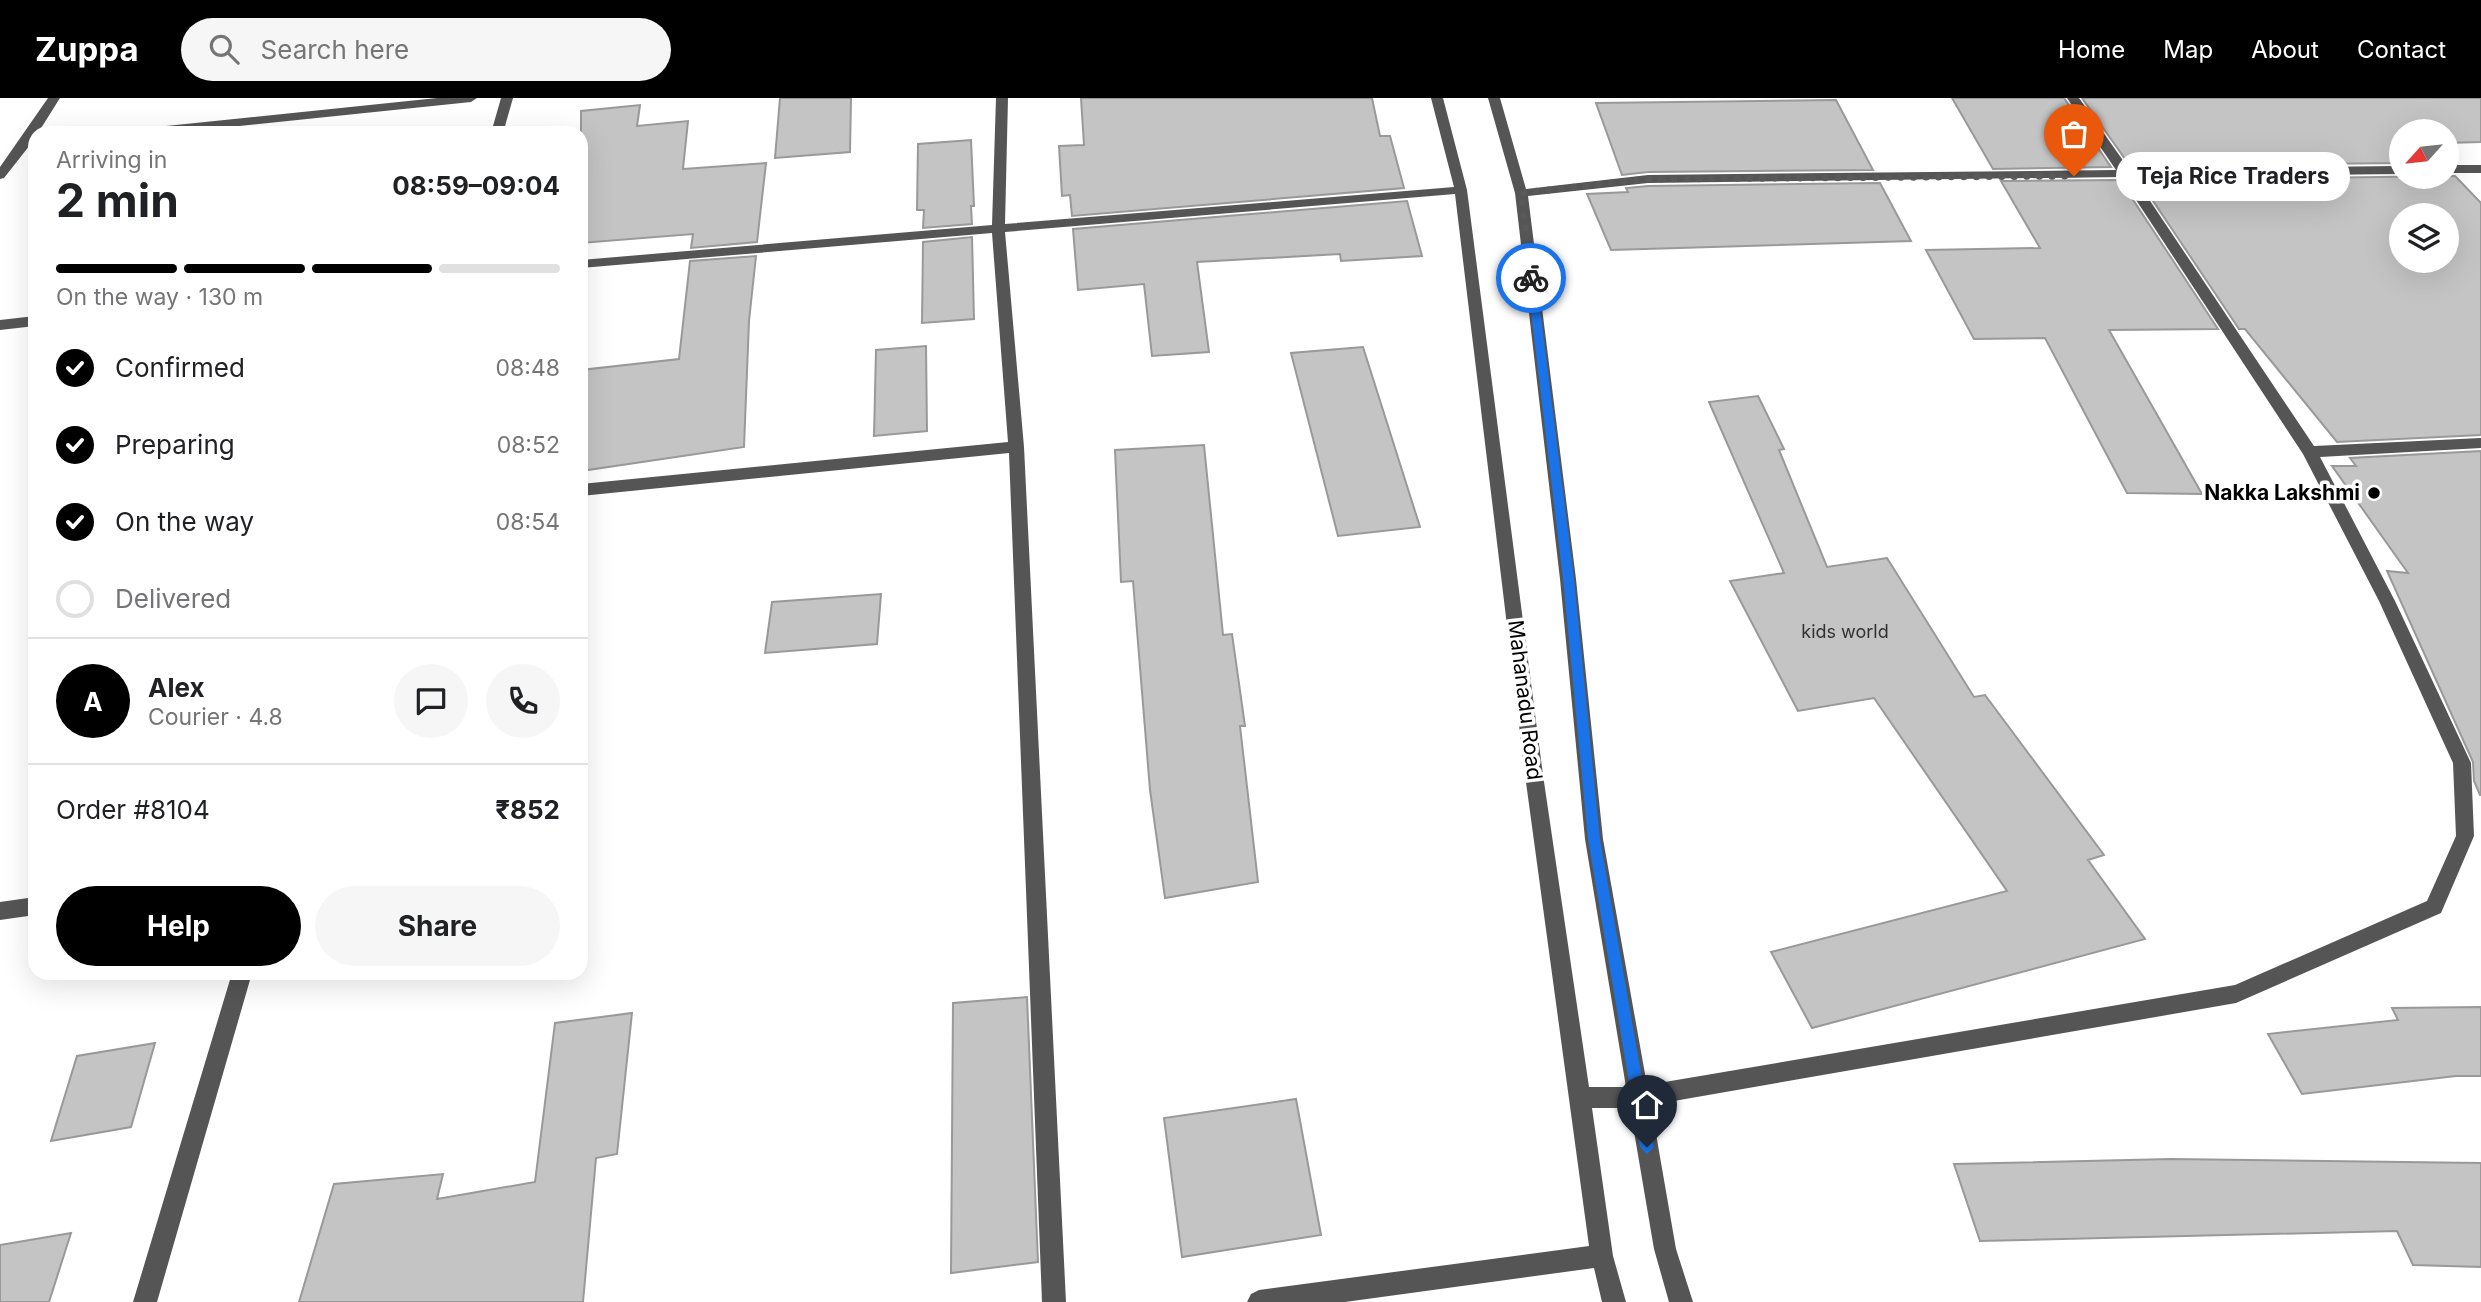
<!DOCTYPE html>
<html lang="en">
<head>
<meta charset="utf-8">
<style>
  body { margin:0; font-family:Inter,sans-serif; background:#f6f6f6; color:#202124; height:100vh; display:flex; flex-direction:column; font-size:26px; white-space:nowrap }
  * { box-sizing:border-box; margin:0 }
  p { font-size:23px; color:#757577 }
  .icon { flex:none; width:38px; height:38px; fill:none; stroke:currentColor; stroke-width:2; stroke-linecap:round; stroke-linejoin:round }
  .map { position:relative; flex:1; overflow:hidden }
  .drawer { position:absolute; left:28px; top:28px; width:560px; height:854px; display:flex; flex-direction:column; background:#fff; border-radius:21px; box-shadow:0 7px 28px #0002 }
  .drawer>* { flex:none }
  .needle { width:46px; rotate:243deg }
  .controls { position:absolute; left:2389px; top:21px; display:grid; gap:14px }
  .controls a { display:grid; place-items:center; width:70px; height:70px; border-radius:50%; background:#fff; box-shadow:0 7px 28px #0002; font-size:35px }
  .pin { position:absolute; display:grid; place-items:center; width:60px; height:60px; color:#fff; margin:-72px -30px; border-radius:50% 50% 50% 0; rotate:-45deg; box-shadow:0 0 7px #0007 }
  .pin .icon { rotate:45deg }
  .courier { position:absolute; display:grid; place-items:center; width:70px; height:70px; margin:-35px; border:5px solid #1a73e8; border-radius:50%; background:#fff; color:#222; box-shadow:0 2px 9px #0007 }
  .bubble { position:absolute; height:49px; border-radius:24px; background:#fff; box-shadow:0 7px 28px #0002; font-size:23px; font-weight:700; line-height:49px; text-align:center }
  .headline em { font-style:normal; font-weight:700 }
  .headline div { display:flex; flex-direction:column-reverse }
  .headline { display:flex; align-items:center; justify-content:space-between; height:119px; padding:0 28px }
  h1 { font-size:46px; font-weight:700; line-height:52px }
  .bar { display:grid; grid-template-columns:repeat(4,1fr); gap:10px 7px; align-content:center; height:84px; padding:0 28px }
  .bar i { height:9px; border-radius:5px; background:#e0e0e0 }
  .bar .active { background:#000 }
  .bar p { grid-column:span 4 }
  .line { display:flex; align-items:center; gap:18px; padding:0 28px; border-top:2px solid #e0e0e0 }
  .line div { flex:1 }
  .round { display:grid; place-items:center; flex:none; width:74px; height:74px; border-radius:37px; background:#f6f6f6 }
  ol { padding:0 28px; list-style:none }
  li { display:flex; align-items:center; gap:21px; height:77px }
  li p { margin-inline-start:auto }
  li .icon { padding:7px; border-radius:50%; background:#000; color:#fff; stroke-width:4 }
  li:last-child { color:#757577 }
  li i { width:38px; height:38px; border:4px solid #e0e0e0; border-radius:50% }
  .button { display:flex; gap:14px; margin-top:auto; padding:14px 28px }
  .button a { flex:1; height:80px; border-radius:42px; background:#000; color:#fff; font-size:28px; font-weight:700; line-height:80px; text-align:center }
  .button a+a { background:#f6f6f6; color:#202124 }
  header { display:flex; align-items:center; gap:42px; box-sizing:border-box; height:98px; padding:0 35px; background:#000; color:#fff }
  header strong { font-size:33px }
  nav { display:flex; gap:38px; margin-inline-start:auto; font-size:24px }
  .search { width:490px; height:63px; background:#f6f6f6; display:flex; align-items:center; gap:18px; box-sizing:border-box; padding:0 24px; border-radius:38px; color:#757577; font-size:26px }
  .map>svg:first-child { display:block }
</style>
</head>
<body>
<header>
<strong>Zuppa</strong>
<div class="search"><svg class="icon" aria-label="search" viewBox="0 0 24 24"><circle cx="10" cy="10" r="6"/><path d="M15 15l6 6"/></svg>Search here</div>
<nav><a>Home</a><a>Map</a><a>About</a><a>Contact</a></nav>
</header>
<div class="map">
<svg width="2481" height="1204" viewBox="0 0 2481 1204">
  <rect width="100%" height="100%" fill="#fff"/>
  <path fill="#c4c4c4" stroke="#999" stroke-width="2" fill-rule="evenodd" d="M780,0H851L850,54L775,60Z
    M1081,0H1372L1380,38H1390L1404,90L1072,118L1070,97L1062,98L1059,48L1084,47Z
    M1952,0H2064L2111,69L1993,71Z
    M2082,0H2481V44L2446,45V33H2401V65L2130,68Z
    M1836,2L1873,72L1648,74L1622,77L1596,5Z
    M640,7L637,28L688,23L683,71L766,65L757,144L691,150L693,136L581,145V13Z
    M971,42L974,108H971L972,126L923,130L924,112H917L918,46Z
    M2455,78L2481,105V337L2337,344L2245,231H2239L2139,82ZM2401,117H2446V163H2401Z
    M2120,82L2218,231L2109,232L2202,396L2127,395L2045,240L1974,241L1926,152L2040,150L2001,83Z
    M1880,85L1911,143L1611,152L1587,96L1628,94L1626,90L1648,88Z
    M1407,103L1422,158L1341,163L1340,156L1197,164L1209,254L1152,258L1144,186L1078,192L1073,131Z
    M972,139L974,221L922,225L923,144Z
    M756,158L749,223L744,349L581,373V272L679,261L690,163Z
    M926,248L927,333L874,338L876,252Z
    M1363,249L1420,429L1338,438L1291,255Z
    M1758,298L1784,351L1779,352L1827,469L1887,460L1974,599L1985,597L2104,757L2088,762L2145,841L1812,930L1771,854L2007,793L1874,600L1798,613L1730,483L1784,475L1709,304Z
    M1204,347L1223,537L1232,536L1245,628H1240L1258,784L1165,800L1150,692L1133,483L1121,484L1115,352Z
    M2481,353V697H2480L2474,683L2473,664L2387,473L2408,475L2332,368H2356L2350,360Z
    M881,496L877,546L765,555L772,504Z
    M1027,899L1038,1164L951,1175L953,905Z
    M2481,909V978H2456L2302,996L2268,936L2398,922L2392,910Z
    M632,915L617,1056L596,1060L583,1204H299L334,1086L443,1076L437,1101L535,1084L555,925Z
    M155,945L131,1029L51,1043L77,958Z
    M1296,1001L1321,1137L1182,1159L1164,1020Z
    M2171,1061L2481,1065V1169L2413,1167L2397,1133L1980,1143L1954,1066Z
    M71,1135L49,1204H0V1147Z"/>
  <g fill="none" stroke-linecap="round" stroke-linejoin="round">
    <path fill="#555" fill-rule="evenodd" d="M48,0H60L38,35H35L30,47L4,80L0,81V69Z
      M437,0H477L471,4L172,35H131L137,31Z
      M501,0H513L503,35H491Z
      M996,0H1008L1005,126L1454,89L1431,0H1443L1467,92L1543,677L1589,989H1626L1585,741L1560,481L1515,95L1488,0H1500L1526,91L1648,77L2116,72L2067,0H2079L2129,71L2401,68V76L2134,79L2314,348L2481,340V350L2320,359L2395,503L2471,665L2474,738L2441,815L2236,905L1651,1007L1676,1151L1693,1204H1669L1654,1151L1630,1010H1592L1613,1158L1626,1204H1602L1594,1170L1345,1204H1247L1251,1196L1259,1192L1589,1148L1525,677L1455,96L1005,134L1024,349L1066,1204H1042L1009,355L581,398V386L1008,344L992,135L581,170V162L992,127ZM2121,79L2303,356L2379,503L2453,665L2456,738L2427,803L2235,887L1647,987L1603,741L1576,481L1528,98L1648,85Z
      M2446,67H2481V75H2446Z
      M35,218V228L0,232V222Z
      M35,799V817L0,822V804Z
      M232,875H252L157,1204H133Z"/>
  </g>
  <path fill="#1a73e8" d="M1531,177L1536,180L1574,481L1600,741L1654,1049L1647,1056L1640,1049L1588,741L1563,481L1527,180Z"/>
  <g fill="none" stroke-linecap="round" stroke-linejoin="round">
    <path stroke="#595959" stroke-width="7" stroke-dasharray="0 12.6" d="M1531,180L1521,95L1648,81L2074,78"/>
  </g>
  <circle fill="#000" stroke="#fff" stroke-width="2.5" cx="2374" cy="395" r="7"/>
  <g text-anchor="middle" stroke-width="7" stroke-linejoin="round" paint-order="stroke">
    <g font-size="18" fill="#313131">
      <text x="1845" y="540">kids world</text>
    </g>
    <g font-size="21" font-weight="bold" fill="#000" stroke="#fff" text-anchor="end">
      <text x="2360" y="402">Nakka Lakshmi</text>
    </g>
    <g font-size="21" fill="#000" stroke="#fff">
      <text transform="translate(1525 602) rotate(83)" y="7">Mahanadu Road</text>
    </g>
  </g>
</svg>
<div class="controls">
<a><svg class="needle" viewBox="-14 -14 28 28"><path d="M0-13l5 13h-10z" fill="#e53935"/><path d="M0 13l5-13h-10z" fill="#757577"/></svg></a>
<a><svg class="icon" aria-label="layers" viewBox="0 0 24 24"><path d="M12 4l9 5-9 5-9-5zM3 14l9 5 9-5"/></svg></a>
</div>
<div class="pin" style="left:2074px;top:78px;background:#ea580c"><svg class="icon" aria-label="bag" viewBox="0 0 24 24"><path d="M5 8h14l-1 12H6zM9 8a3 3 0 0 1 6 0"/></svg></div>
<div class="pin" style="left:1647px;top:1049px;background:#1f2937"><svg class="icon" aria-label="home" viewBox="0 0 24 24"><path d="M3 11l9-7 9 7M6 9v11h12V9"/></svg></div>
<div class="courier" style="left:1531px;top:180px"><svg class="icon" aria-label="bike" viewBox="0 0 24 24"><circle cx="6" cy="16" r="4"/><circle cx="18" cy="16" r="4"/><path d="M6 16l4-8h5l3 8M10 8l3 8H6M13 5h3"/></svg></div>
<div class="bubble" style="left:2116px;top:54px;width:234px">Teja Rice Traders</div>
<section class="drawer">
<div class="headline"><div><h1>2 min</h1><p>Arriving in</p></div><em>08:59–09:04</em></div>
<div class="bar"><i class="active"></i><i class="active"></i><i class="active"></i><i></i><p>On the way · 130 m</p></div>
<ol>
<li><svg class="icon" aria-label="check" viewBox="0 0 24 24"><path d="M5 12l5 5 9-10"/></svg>Confirmed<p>08:48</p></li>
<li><svg class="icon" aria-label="check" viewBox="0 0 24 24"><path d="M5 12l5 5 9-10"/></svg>Preparing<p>08:52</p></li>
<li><svg class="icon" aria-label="check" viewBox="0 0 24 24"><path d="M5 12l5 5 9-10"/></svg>On the way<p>08:54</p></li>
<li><i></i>Delivered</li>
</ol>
<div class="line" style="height:126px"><b class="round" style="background:#000;color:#fff">A</b><div><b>Alex</b><p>Courier · 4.8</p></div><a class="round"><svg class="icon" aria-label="chat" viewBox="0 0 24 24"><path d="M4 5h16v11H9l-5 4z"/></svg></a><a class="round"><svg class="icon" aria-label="phone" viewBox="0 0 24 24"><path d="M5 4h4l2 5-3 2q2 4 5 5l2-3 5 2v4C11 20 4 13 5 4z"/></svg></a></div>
<div class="line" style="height:91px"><div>Order #8104</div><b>₹852</b></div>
<div class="button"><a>Help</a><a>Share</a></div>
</section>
</div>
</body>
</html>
